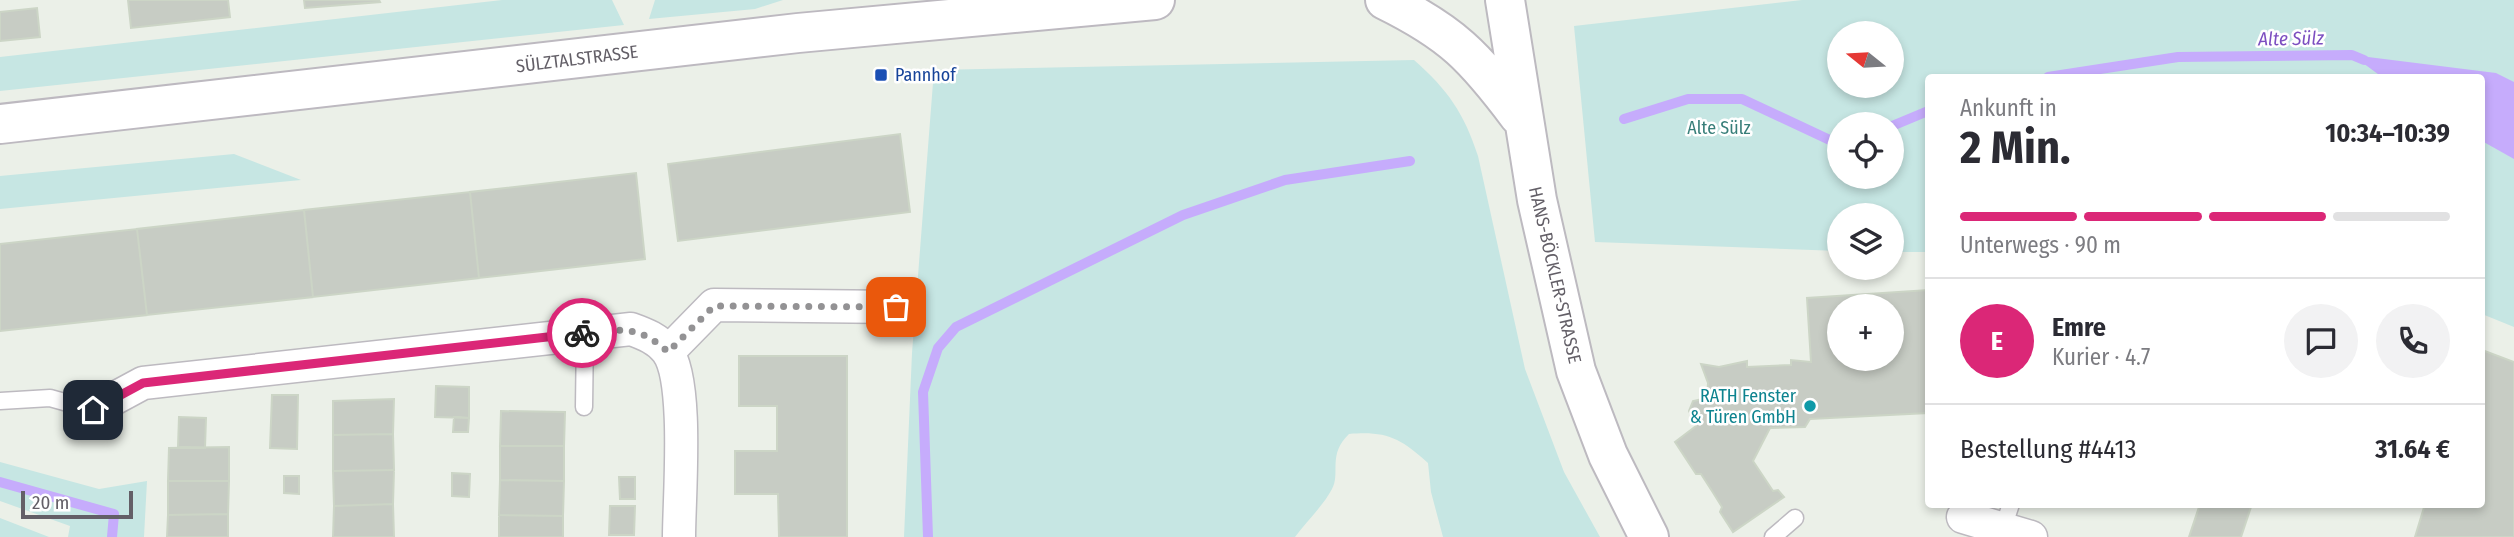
<!DOCTYPE html>
<html lang="de">
<head>
<meta charset="utf-8">
<style>
  body { margin:0; font-family:"Fira Sans Condensed",sans-serif; background:#f2f2f3; color:#2b2b33; height:100vh; display:flex; flex-direction:column; font-size:26px; white-space:nowrap }
  * { box-sizing:border-box; margin:0 }
  p { font-size:23px; color:#7c7c81 }
  .icon { flex:none; width:38px; height:38px; fill:none; stroke:currentColor; stroke-width:2; stroke-linecap:round; stroke-linejoin:round }
  .map { position:relative; flex:1; overflow:hidden }
  .side { position:absolute; left:1925px; top:74px; width:560px; height:434px; display:flex; flex-direction:column; background:#fff; border-radius:7px; box-shadow:0 4px 10px #0003 }
  .side>* { flex:none }
  .needle { width:46px; rotate:288deg }
  .fabs { position:absolute; left:1827px; top:21px; display:grid; gap:14px }
  .fabs a { display:grid; place-items:center; width:77px; height:77px; border-radius:50%; background:#fff; box-shadow:0 4px 10px #0003; font-size:35px }
  .scale { position:absolute; left:21px; bottom:18px; width:112px; box-sizing:border-box; padding-left:7px; border:4px solid #635f67; border-top:0; font-size:19px; line-height:24px; white-space:nowrap; color:#635f67; -webkit-text-stroke:5px #fff; paint-order:stroke }
  .pin { position:absolute; display:grid; place-items:center; width:60px; height:60px; color:#fff; margin:-30px; border-radius:14px; box-shadow:0 4px 10px #0006 }
  .courier { position:absolute; display:grid; place-items:center; width:70px; height:70px; margin:-35px; border:5px solid #db2777; border-radius:50%; background:#fff; color:#222; box-shadow:0 2px 9px #0007 }
  .head em { font-style:normal; font-weight:700 }
  .head div { display:flex; flex-direction:column-reverse }
  .head { display:flex; align-items:center; justify-content:space-between; height:119px; padding:0 35px }
  h1 { font-size:46px; font-weight:700; line-height:52px }
  .bar { display:grid; grid-template-columns:repeat(4,1fr); gap:10px 7px; align-content:center; height:84px; padding:0 35px }
  .bar i { height:9px; border-radius:5px; background:#e1e1e2 }
  .bar .active { background:#db2777 }
  .bar p { grid-column:span 4 }
  .line { display:flex; align-items:center; gap:18px; padding:0 35px; border-top:2px solid #e1e1e2 }
  .line div { flex:1 }
  .round { display:grid; place-items:center; flex:none; width:74px; height:74px; border-radius:37px; background:#f2f2f3 }
  .map>svg:first-child { display:block }
</style>
</head>
<body>
<div class="map">
<svg width="2514" height="537" viewBox="0 0 2514 537">
  <rect width="100%" height="100%" fill="#ebf0e8"/>
  <path fill="#c6e6e3" fill-rule="evenodd" d="M502,0H612L624,25L0,91V57Z
    M655,0H783L755,9L649,19Z
    M1802,0H2514V327L2482,314V77H1928V252H1892V215H1839V251L1595,242L1574,26ZM1839,33H1892V86H1839ZM1839,124H1892V177H1839Z
    M1414,60C1448,90 1464,113 1478,156L1525,369L1564,472L1600,537H1443L1431,492L1428,463C1400,438 1387,431 1349,434C1327,455 1341,473 1332,489C1323,506 1306,522 1295,537H904L912,353L934,70Z
    M234,154L301,180L0,209V176Z
    M0,462L99,489L147,481L144,537H68L70,526L0,501Z
    M0,518L49,537H0Z"/>
  <path fill="#c6acfc" d="M2352,55L2496,73L2514,82V159L2482,141V77H2382Z"/>
  <g fill="none" stroke-linecap="round" stroke-linejoin="round">
    <path stroke="#c6acfc" stroke-width="10" d="M2048,77L2178,57L2352,55L2364,60
      M1624,119L1688,99H1742L1834,142L1839,140
      M1892,126L1928,111
      M0,482L114,514L112,537
      M928,537L923,392L938,348L956,327L1183,215L1285,180L1410,161"/>
  </g>
  <path fill="#c7ccc4" stroke="#ccd5c6" stroke-width="2" fill-rule="evenodd" d="M128,0H228L230,17L131,28Z
    M304,0H379L380,2L305,8Z
    M37,8L40,37L0,41V12Z
    M900,134L910,212L678,241L668,164Z
    M636,173L645,259L479,278L470,192Z
    M470,192L479,278L313,297L304,210Z
    M304,210L313,297L147,315L137,229Z
    M137,229L147,315L0,331V244Z
    M1928,290V413L1810,419L1805,427L1770,428L1753,461L1773,491L1778,490L1784,497L1733,532L1720,512L1722,507L1712,491L1701,474H1696L1675,442L1696,426L1689,411L1693,401L1707,398L1708,383L1701,364L1719,367L1747,361V367L1791,365V360L1811,362L1807,298ZM1839,306H1892V359H1839Z
    M2482,350L2514,362V537H2415L2425,504H2482Z
    M739,356H847V537H779L778,494H735V451H777V406H739Z
    M436,386L469,387V418L435,417Z
    M272,395H298L297,449L270,448Z
    M394,399L393,434L333,435V401Z
    M501,411L565,412L564,446H500Z
    M179,417L206,418L205,448L178,447Z
    M454,417L469,418L468,432H453Z
    M393,434L394,470L333,471V435Z
    M500,446H564V481L500,480Z
    M229,447V481H168L169,448Z
    M394,470L393,504L334,506L333,471Z
    M452,473L470,474L469,497L452,496Z
    M284,476H299V494L284,493Z
    M619,477H635V499H620Z
    M500,480L564,481L563,516L499,515Z
    M168,481H229L228,514L168,515Z
    M393,504L394,537H333L334,506Z
    M2200,504H2252L2241,537H2189Z
    M610,506H635L634,535H609Z
    M228,514V537H167L168,515Z
    M499,515L563,516V537H499Z"/>
  <g fill="none" stroke-linecap="round" stroke-linejoin="round">
    <defs>
      <path id="service" d="M0,401L50,398L93,410
        M584,407L585,333
        M2003,528L2011,504
        M1773,537L1795,518"/>
      <path id="minor" d="M668,352L714,305L896,307
        M93,410L143,383L631,329C645,334 658,339 667,351C689,380 679,497 679,537
        M1963,517L2031,537"/>
      <path id="tertiary" d="M1385,0C1452,33 1474,56 1519,116
        M1505,0L1537,200L1576,371L1608,455L1649,537"/>
      <path id="secondary" d="M0,124L798,33L1155,0"/>
    </defs>
    <use href="#service" stroke="#bdbac0" stroke-width="19"/>
    <use href="#minor" stroke="#bdbac0" stroke-width="35"/>
    <use href="#tertiary" stroke="#bdbac0" stroke-width="42"/>
    <use href="#secondary" stroke="#bdb9c0" stroke-width="42"/>
    <use href="#service" stroke="#fff" stroke-width="16"/>
    <use href="#minor" stroke="#fff" stroke-width="32"/>
    <use href="#tertiary" stroke="#fff" stroke-width="38"/>
    <use href="#secondary" stroke="#fff" stroke-width="38"/>
  </g>
  <g fill="none" stroke-linecap="round" stroke-linejoin="round">
    <path stroke="#939294" stroke-width="7" stroke-dasharray="0 12.6" d="M582,333C621,330 638,324 668,352L714,306L896,307"/>
    <path stroke="#db2777" stroke-width="9" d="M93,410L143,383L582,333"/>
  </g>
  <rect fill="#1a4fb4" stroke="#fff" stroke-width="2.5" x="874" y="68" width="14" height="14" rx="3.5"/>
  <circle fill="#0f9aa8" stroke="#fff" stroke-width="2.5" cx="1810" cy="406" r="7"/>
  <g text-anchor="middle" stroke-width="5" stroke-linejoin="round" paint-order="stroke">
    <g font-size="18" fill="#635f67" stroke="#fff">
      <text transform="translate(577 59) rotate(-7)" y="6">SÜLZTALSTRASSE</text>
      <text transform="translate(1555 275) rotate(77)" y="6">HANS-BÖCKLER-STRASSE</text>
    </g>
    <g font-size="18" fill="#164399" stroke="#fff" text-anchor="start">
      <text x="895" y="81">Pannhof</text>
    </g>
    <g font-size="18" fill="#377e79" stroke="#fff">
      <text x="1719" y="134">Alte Sülz</text>
    </g>
    <g font-size="18" fill="#0d838f" stroke="#fff" text-anchor="end">
      <text x="1796" y="402">RATH Fenster<tspan x="1796" dy="21">&amp; Türen GmbH</tspan></text>
    </g>
    <g font-size="19" font-style="italic" fill="#7c4ec0" stroke="#fff">
      <text transform="translate(2291 38) rotate(-1)" y="7">Alte Sülz</text>
    </g>
  </g>
</svg>
<div class="fabs">
<a><svg class="needle" viewBox="-14 -14 28 28"><path d="M0-13l5 13h-10z" fill="#e53935"/><path d="M0 13l5-13h-10z" fill="#7c7c81"/></svg></a>
<a><svg class="icon" aria-label="locate" viewBox="0 0 24 24"><circle cx="12" cy="12" r="6"/><path d="M12 2v4M12 18v4M2 12h4M18 12h4"/></svg></a>
<a><svg class="icon" aria-label="layers" viewBox="0 0 24 24"><path d="M12 4l9 5-9 5-9-5zM3 14l9 5 9-5"/></svg></a>
<a>+</a>
</div>
<div class="scale">20 m</div>
<div class="pin" style="left:896px;top:307px;background:#ea580c"><svg class="icon" aria-label="bag" viewBox="0 0 24 24"><path d="M5 8h14l-1 12H6zM9 8a3 3 0 0 1 6 0"/></svg></div>
<div class="pin" style="left:93px;top:410px;background:#1f2937"><svg class="icon" aria-label="home" viewBox="0 0 24 24"><path d="M3 11l9-7 9 7M6 9v11h12V9"/></svg></div>
<div class="courier" style="left:582px;top:333px"><svg class="icon" aria-label="bike" viewBox="0 0 24 24"><circle cx="6" cy="16" r="4"/><circle cx="18" cy="16" r="4"/><path d="M6 16l4-8h5l3 8M10 8l3 8H6M13 5h3"/></svg></div>
<section class="side">
<div class="head"><div><h1>2 Min.</h1><p>Ankunft in</p></div><em>10:34–10:39</em></div>
<div class="bar"><i class="active"></i><i class="active"></i><i class="active"></i><i></i><p>Unterwegs · 90 m</p></div>
<div class="line" style="height:126px"><b class="round" style="background:#db2777;color:#fff">E</b><div><b>Emre</b><p>Kurier · 4.7</p></div><a class="round"><svg class="icon" aria-label="chat" viewBox="0 0 24 24"><path d="M4 5h16v11H9l-5 4z"/></svg></a><a class="round"><svg class="icon" aria-label="phone" viewBox="0 0 24 24"><path d="M5 4h4l2 5-3 2q2 4 5 5l2-3 5 2v4C11 20 4 13 5 4z"/></svg></a></div>
<div class="line" style="height:91px"><div>Bestellung #4413</div><b>31.64 €</b></div>
</section>
</div>
</body>
</html>
